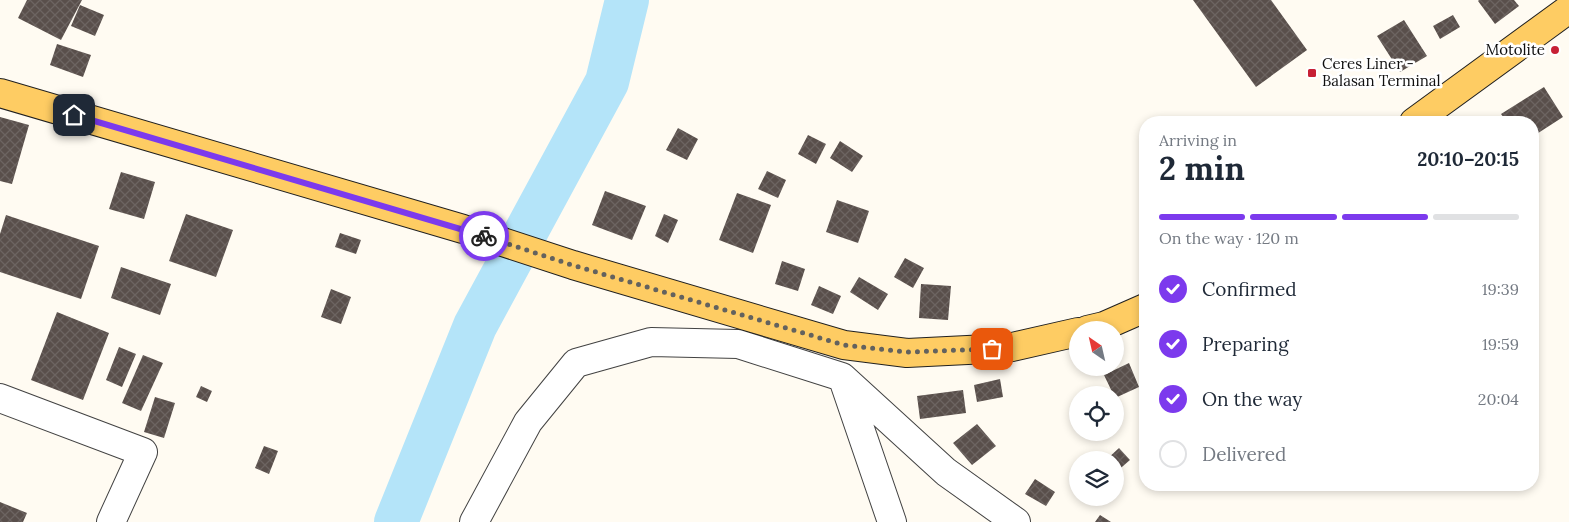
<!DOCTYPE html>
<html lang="en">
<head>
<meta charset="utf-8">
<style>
  body { margin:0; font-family:Lora,serif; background:#f6f6f7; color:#1f2937; height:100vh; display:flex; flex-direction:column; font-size:19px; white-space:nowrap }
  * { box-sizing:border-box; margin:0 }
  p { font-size:16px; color:#747a83 }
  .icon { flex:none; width:28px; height:28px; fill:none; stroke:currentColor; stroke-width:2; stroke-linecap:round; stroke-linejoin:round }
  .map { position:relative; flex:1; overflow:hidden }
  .details { position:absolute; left:1139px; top:116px; width:400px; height:375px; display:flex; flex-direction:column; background:#fff; border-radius:20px; box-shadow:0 2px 8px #0003 }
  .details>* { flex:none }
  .needle { width:32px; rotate:326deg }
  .tools { position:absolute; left:1069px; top:321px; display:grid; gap:10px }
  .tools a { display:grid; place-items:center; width:55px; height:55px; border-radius:50%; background:#fff; box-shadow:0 2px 8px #0003; font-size:25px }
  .pin { position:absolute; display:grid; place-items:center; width:42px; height:42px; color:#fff; margin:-21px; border-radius:10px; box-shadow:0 2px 8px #0006 }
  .courier { position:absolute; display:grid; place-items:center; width:50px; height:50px; margin:-25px; border:4px solid #7c3aed; border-radius:50%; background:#fff; color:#222; box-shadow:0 1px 6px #0007 }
  .headline em { font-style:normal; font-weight:700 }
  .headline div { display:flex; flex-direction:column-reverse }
  .headline { display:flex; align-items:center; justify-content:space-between; height:85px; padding:0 20px }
  h1 { font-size:32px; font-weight:700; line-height:38px }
  .bar { display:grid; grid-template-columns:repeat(4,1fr); gap:8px 5px; align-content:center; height:60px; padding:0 20px }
  .bar i { height:6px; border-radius:4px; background:#e0e1e3 }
  .bar .current { background:#7c3aed }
  .bar p { grid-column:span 4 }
  ol { padding:0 20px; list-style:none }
  li { display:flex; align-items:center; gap:15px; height:55px }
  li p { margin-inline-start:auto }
  li .icon { padding:5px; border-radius:50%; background:#7c3aed; color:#fff; stroke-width:4 }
  li:last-child { color:#747a83 }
  li i { width:28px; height:28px; border:2px solid #e0e1e3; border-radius:50% }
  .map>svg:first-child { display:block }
</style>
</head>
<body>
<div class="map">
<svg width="1569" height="522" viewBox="0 0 1569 522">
  <defs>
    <pattern id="building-cross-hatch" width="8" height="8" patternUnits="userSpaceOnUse" patternTransform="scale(1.25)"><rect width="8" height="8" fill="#594f4b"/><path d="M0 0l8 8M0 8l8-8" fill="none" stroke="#6c6461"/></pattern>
  </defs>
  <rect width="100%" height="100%" fill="#fffbf2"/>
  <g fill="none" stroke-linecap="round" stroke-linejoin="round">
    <path stroke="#b4e4f9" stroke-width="44" d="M396,522L475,326L607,82L627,0"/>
  </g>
  <path fill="url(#building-cross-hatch)" d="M27,0H82L61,40L18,18Z
    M1193,0H1271L1307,50L1256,87Z
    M1479,0H1514L1519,6L1495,24L1478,1Z
    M80,5L104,15L95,36L71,26Z
    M1453,15L1460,27L1440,39L1433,26Z
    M1404,20L1427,56L1400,72L1377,36Z
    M57,44L91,55L83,77L50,65Z
    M1544,87L1563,117L1532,137V122H1507L1501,114Z
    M0,117L29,125L12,184L0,181Z
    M678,128L698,139L687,160L666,150Z
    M808,135L826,144L816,164L798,154Z
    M840,141L863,156L852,172L830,158Z
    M767,171L786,180L778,198L758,189Z
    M121,172L155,182L144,219L109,209Z
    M605,191L646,206L632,240L592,225Z
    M737,193L771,205L753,253L719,240Z
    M837,200L869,211L858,243L826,232Z
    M186,214L233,230L216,277L169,261Z
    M664,214L678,220L668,243L655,236Z
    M6,215L99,246L81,299L0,272V234Z
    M340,233L361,240L356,254L335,247Z
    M905,258L924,268L913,288L894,277Z
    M782,261L805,269L798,291L775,284Z
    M121,267L171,284L160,315L111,298Z
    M859,277L888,294L878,310L850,292Z
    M921,284L951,286L948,320L919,318Z
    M819,286L841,296L833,314L811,305Z
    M331,289L351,297L341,324L321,317Z
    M57,312L109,333L83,400L31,380Z
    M119,347L136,354L122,387L106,380Z
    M143,355L163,363L141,411L122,403Z
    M1129,363L1139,387L1115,398L1104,375Z
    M1000,379L1003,397L977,402L974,385Z
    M201,386L212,391L207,402L196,397Z
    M963,390L966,413L920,419L917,396Z
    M155,397L175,403L164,438L144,432Z
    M977,424L996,446L972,465L953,443Z
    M264,446L278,451L269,474L255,468Z
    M1119,448L1130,460L1115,473V460H1106Z
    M1035,479L1055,492L1046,506L1025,494Z
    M0,502L27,513L23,522H0Z
    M1100,515L1111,522H1095Z"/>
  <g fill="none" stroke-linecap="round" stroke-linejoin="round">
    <defs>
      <path id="minor" d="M843,379L892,522
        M0,398L143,452L111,522
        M474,522L528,422L576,363L651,342L738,344L842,377L946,472L1016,522"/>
      <path id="major" d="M0,93L463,229L573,265L844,345L907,353L1008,348L1078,332
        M1414,122L1569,9
        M1087,330L1104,326L1145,308"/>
    </defs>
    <use href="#minor" stroke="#424242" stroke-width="30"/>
    <use href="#major" stroke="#202020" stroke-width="30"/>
    <use href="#minor" stroke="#fff" stroke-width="28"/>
    <use href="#major" stroke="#fecc63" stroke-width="28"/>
  </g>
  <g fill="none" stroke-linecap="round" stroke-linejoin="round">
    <path stroke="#63625e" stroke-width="5" stroke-dasharray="0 9" d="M484,236L572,265L844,345L907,352L992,349"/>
    <path stroke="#7c3aed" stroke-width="6" d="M74,115L484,236"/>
  </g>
  <g fill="#c72035" stroke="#fff" stroke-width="2">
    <circle cx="1555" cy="50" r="5"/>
    <rect x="1307" y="68" width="10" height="10" rx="2.5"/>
  </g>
  <g text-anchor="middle" stroke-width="5" stroke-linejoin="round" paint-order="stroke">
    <g font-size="15" fill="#0f0f0f" stroke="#fff" text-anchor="end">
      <text x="1545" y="55">Motolite</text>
      <text x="1322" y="69" text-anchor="start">Ceres Liner -<tspan x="1322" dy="17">Balasan Terminal</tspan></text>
    </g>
  </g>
</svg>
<div class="tools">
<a><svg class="needle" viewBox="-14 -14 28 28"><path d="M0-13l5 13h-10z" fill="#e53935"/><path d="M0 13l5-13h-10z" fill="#747a83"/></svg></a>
<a><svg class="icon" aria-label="locate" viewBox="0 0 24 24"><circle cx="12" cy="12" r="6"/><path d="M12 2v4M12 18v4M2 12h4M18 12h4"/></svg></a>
<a><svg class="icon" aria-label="layers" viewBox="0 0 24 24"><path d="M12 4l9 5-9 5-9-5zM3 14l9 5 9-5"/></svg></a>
</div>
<div class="pin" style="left:992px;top:349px;background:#ea580c"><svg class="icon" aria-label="bag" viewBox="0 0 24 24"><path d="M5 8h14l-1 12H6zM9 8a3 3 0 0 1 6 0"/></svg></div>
<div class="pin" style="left:74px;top:115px;background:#1f2937"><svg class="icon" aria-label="home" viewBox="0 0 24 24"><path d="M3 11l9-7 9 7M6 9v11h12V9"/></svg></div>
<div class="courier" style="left:484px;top:236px"><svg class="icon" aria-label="bike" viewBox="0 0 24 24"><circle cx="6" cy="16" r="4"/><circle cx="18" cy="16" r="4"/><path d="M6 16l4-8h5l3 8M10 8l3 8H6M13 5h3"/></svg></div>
<section class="details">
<div class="headline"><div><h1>2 min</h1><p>Arriving in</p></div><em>20:10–20:15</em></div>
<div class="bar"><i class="current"></i><i class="current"></i><i class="current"></i><i></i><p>On the way · 120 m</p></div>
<ol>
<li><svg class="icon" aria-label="check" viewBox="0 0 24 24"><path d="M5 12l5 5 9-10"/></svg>Confirmed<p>19:39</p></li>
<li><svg class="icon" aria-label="check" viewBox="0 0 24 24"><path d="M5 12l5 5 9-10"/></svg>Preparing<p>19:59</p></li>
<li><svg class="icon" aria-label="check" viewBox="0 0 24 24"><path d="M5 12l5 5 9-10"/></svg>On the way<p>20:04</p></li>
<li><i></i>Delivered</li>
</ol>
</section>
</div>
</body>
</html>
